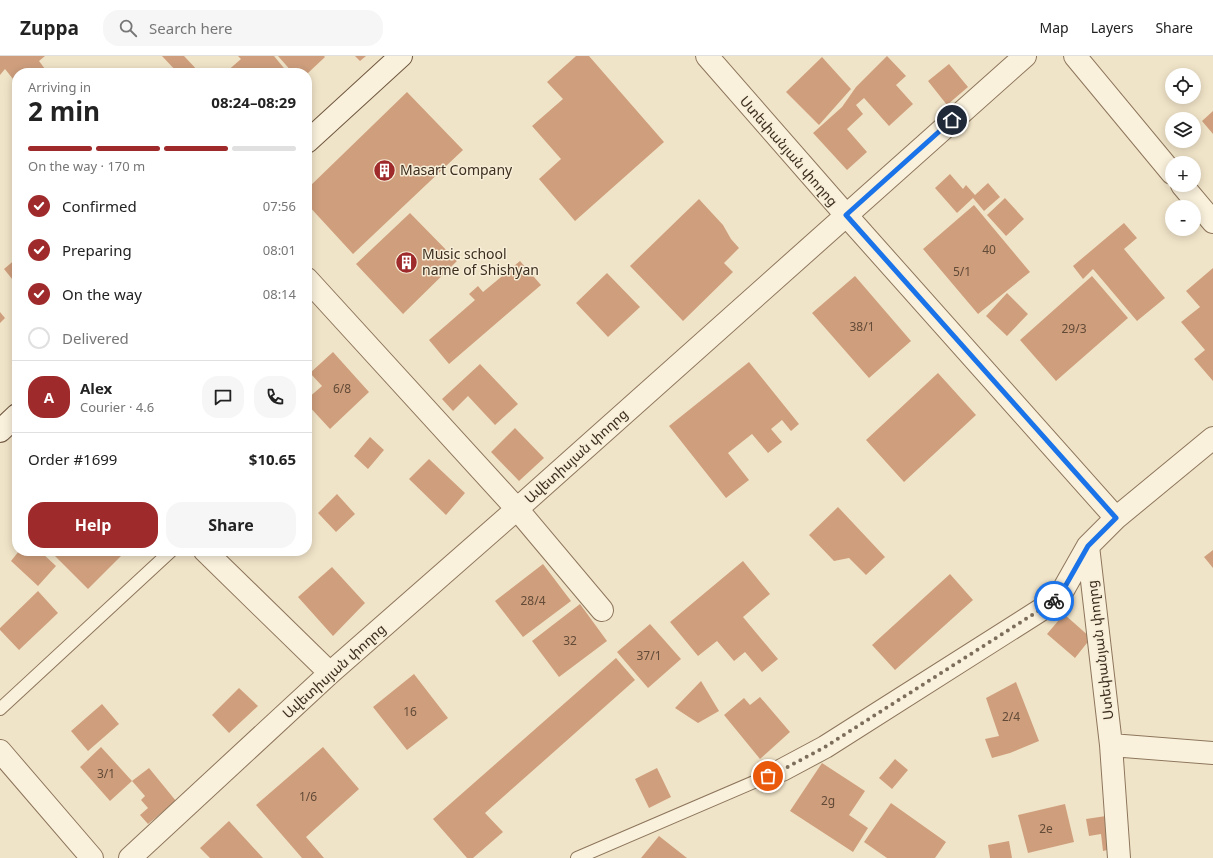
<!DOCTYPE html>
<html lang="en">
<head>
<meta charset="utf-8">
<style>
  body { margin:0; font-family:Georgia,"Noto Sans Armenian",serif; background:#f6f6f6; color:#222; height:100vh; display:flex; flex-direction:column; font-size:15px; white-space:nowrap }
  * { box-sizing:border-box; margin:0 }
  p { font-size:13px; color:#767676 }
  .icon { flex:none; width:22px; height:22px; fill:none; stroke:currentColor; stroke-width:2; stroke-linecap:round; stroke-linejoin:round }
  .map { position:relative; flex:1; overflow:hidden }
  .side { position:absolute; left:12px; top:12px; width:300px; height:488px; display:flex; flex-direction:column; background:#fff; border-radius:16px; box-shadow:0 2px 10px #0003 }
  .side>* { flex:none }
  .fabs { position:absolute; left:1165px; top:12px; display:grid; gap:8px }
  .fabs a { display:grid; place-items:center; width:36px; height:36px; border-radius:50%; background:#fff; box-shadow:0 2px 10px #0003; font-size:20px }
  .pin { position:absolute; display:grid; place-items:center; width:34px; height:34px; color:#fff; margin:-17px; border:2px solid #fff; border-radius:50%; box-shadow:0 1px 4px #0007 }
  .courier { position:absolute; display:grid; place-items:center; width:40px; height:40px; margin:-20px; border:3px solid #1a73e8; border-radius:50%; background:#fff; color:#222; box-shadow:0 1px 5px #0007 }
  .headline em { font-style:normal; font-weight:700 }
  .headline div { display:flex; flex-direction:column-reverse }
  .headline { display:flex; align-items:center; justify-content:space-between; height:68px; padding:0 16px }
  h1 { font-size:26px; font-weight:700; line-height:30px }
  .bar { display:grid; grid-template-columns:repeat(4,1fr); gap:6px 4px; align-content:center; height:48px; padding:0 16px }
  .bar i { height:5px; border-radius:3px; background:#e0e0e0 }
  .bar .current { background:#9e2a2b }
  .bar p { grid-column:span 4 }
  .line { display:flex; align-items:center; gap:10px; padding:0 16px; border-top:1px solid #e0e0e0 }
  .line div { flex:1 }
  .round { display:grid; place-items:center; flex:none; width:42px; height:42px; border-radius:16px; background:#f6f6f6 }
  ol { padding:0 16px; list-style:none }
  li { display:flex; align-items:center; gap:12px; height:44px }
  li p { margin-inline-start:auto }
  li .icon { padding:4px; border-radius:50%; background:#9e2a2b; color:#fff; stroke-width:4 }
  li:last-child { color:#767676 }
  li i { width:22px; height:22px; border:2px solid #e0e0e0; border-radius:50% }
  .action { display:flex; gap:8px; margin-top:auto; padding:8px 16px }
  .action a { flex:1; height:46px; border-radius:16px; background:#9e2a2b; color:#fff; font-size:16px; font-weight:700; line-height:46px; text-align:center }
  .action a+a { background:#f6f6f6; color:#222 }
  header { display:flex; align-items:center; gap:24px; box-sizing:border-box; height:56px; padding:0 20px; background:#fff; border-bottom:1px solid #e0e0e0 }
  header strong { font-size:19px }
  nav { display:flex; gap:22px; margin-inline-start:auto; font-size:14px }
  .search { width:280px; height:36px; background:#f6f6f6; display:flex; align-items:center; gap:10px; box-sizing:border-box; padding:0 14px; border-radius:16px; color:#767676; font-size:15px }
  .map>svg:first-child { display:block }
</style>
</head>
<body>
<header>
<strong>Zuppa</strong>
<div class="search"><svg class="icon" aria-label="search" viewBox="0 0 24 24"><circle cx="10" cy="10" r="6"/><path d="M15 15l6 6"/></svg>Search here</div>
<nav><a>Map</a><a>Layers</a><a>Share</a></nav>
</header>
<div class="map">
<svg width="1213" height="802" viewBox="0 0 1213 802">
  <rect width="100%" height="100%" fill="#f0e4c8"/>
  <path fill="#cf9f7d" d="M0,0H45L39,5L48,17H17V28L5,13L0,19Z
    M162,0H184L200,17H178Z
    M238,0H274L288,17H225L241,3Z
    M278,0H324L325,1L308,17H293Z
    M355,0H366L360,5Z
    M576,0H589L664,86L575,165L539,123L561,103L532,70L563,43L547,26Z
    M887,0L906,20L896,29L913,48L889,70L864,42L856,49L863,58L847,73L867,96L847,114L813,77L842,51L856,31Z
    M822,1L851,33L819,69L786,36Z
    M949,8L968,31L947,49L928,25Z
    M407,36L463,94L353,198L307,148V133Z
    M1213,55V78L1202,65Z
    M950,118L963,133L966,129L975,139L988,127L1000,141L984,155L973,142L957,157L935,132Z
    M1005,142L1024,163L1006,180L987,159Z
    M699,143L723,169L731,183L739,192L724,207L733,216L683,265L630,210Z
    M974,149L1030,216L978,258L923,193Z
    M410,157L457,205L403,258L356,208Z
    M1124,167L1137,182L1124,193L1165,242L1137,265L1093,213L1083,223L1073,210Z
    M17,202V229L4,213Z
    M520,205L541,229L449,308L429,284L475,244L469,238L478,230L483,236Z
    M1213,212V325L1194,303L1205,294L1181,266L1200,251L1186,235Z
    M607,217L640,251L608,281L576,247Z
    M855,220L911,285L869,322L812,257Z
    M1092,220L1128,262L1056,325L1020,284Z
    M1007,237L1028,258L1007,280L986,260Z
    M0,256L5,262L0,267Z
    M333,296L369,336L330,373L307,348V343L322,330L310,317Z
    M749,306L799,368L791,375L782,364L771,373L782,386L768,397L752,378L728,397L749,424L726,442L669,370Z
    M480,308L518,348L495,369L468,340L453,355L442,343Z
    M938,317L976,359L904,426L866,384Z
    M515,372L544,402L519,425L491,396Z
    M370,381L384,394L368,413L354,400Z
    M429,403L465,437L446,459L409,423Z
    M337,438L355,458L336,476L318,457Z
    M838,451L885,501L866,519L849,502L834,505L809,479Z
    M1213,494V512L1204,501Z
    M19,495H40L56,510L38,530L11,505Z
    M50,495H120L123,498L88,533Z
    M743,505L770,538L743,561L778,603L762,616L745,596L734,605L717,585L698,600L670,566Z
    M543,508L571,545L523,581L495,545Z
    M332,511L365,547L333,580L298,541Z
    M950,518L973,544L895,614L872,589Z
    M38,535L58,557L19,594L0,574V572Z
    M580,548L607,585L559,621L532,585Z
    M1064,558L1091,582L1075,602L1047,578Z
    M650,568L681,603L648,632L617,596Z
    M616,602L635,624L485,757L503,776L473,802H467L433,763Z
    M414,618L448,662L407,694L373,651Z
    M701,625L719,655L698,667L675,652Z
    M1016,626L1039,685L1010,697L992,702L985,683L999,680L986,642Z
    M239,632L258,650L229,677L212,659Z
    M760,641L790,676L760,703L724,659L744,642L750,649Z
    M102,648L119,668L88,695L71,675Z
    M101,691L132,725L110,745L80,711Z
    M323,691L359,733L306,781L324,802H302L256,749Z
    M895,703L908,714L892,733L879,722Z
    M822,707L865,735L849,759L868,772L853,796L790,755Z
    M149,712L176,745L148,768L140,759L148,752L141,744L145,740L132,725Z
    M657,712L671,741L649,752L635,723Z
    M891,747L946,786L935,802H887L864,786Z
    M1065,748L1074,786L1028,797L1018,759Z
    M1106,760L1112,793L1103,795L1101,778L1089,780L1086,763Z
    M229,765L263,802H210L200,792Z
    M659,780L687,802H641Z
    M1009,785L1012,802H990L988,789Z"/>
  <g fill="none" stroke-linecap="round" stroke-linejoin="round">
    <defs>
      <path id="lane" d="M0,653L171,495
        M577,802L782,714"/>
      <path id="street" d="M707,0L846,159L1116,462L1088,490L1111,689L1119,802
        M1075,0L1172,117
        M1182,129L1213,166
        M307,223L517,453L602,554
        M1116,462L1213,382
        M205,495L330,617
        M1111,689L1213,697
        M0,695L92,802
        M782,714L825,691L1058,543L1088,490
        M130,802L330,617L517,453L1025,0"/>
      <path id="secondary" d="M307,86L401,0
        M0,375L17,359"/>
    </defs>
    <use href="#lane" stroke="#8d765c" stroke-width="14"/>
    <use href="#street" stroke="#8d765c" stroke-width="24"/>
    <use href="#secondary" stroke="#6f573f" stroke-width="24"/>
    <use href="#lane" stroke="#faf1dc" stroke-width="12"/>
    <use href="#street" stroke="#faf1dc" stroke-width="22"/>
    <use href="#secondary" stroke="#faf1dc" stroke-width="22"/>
  </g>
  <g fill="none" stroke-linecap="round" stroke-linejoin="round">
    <path stroke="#7c6e5b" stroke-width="4" stroke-dasharray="0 7.2" d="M768,720L782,714L825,691L1054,545"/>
    <path stroke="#1a73e8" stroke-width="5" d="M952,64L846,159L1116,462L1088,490L1058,543L1054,545"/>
  </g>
  <defs>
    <symbol id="building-disc" viewBox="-11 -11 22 22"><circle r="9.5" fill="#9e2a2b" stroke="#f7eed8"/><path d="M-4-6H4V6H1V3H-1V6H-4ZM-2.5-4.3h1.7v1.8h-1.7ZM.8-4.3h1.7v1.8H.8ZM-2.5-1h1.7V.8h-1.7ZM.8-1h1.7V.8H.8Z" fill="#fff"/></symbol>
  </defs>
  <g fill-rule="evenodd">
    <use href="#building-disc" x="372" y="102" width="25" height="25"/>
    <use href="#building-disc" x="394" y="194" width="25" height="25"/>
  </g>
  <g text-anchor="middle" stroke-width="3" stroke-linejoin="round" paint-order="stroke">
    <g font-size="12" fill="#624a37">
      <text x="989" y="198">40</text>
      <text x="962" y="220">5/1</text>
      <text x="862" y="275">38/1</text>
      <text x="1074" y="277">29/3</text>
      <text x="342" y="337">6/8</text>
      <text x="533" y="549">28/4</text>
      <text x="570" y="589">32</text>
      <text x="649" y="604">37/1</text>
      <text x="410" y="660">16</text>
      <text x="1011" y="665">2/4</text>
      <text x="106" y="722">3/1</text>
      <text x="308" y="745">1/6</text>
      <text x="828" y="749">2g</text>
      <text x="1046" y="777">2e</text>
    </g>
    <g font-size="14" fill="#3d2e20" stroke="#f7eed8">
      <text transform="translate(789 95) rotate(49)" y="5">Ստեփանյան փողոց</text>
      <text transform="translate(576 400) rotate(-42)" y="5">Ավետիսյան փողոց</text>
      <text transform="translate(1100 594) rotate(-97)" y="5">Ստեփանյան փողոց</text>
      <text transform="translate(334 615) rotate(-42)" y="5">Ավետիսյան փողոց</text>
    </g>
    <g font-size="14" fill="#3d2e20" stroke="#f7eed8" text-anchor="start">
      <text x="400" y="119">Masart Company</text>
      <text x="422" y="203">Music school<tspan x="422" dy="16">name of Shishyan</tspan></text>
    </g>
  </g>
</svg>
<div class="fabs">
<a><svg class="icon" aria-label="locate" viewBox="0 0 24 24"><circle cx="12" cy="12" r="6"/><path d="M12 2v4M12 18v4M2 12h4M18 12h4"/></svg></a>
<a><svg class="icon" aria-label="layers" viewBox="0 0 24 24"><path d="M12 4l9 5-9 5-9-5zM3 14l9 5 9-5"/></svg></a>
<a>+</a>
<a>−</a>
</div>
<div class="pin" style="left:768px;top:720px;background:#ea580c"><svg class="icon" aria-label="bag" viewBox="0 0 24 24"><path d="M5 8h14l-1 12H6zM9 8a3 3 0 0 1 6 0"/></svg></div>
<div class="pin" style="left:952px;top:64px;background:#1f2937"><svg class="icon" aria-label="home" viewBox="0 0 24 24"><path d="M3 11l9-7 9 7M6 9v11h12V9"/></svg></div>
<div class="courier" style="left:1054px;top:545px"><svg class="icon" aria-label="bike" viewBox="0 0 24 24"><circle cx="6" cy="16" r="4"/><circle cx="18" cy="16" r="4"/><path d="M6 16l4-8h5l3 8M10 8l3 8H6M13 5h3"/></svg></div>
<section class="side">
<div class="headline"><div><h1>2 min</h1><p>Arriving in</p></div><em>08:24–08:29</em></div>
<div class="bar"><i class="current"></i><i class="current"></i><i class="current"></i><i></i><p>On the way · 170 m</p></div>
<ol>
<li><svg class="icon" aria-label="check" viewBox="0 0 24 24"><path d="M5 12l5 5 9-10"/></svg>Confirmed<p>07:56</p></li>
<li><svg class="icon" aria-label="check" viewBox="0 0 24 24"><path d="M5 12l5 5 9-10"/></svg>Preparing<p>08:01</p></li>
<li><svg class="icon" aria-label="check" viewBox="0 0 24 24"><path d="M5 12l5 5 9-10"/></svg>On the way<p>08:14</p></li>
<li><i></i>Delivered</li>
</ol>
<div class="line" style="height:72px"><b class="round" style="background:#9e2a2b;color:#fff">A</b><div><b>Alex</b><p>Courier · 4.6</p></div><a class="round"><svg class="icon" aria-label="chat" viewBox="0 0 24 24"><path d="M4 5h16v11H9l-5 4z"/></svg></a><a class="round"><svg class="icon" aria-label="phone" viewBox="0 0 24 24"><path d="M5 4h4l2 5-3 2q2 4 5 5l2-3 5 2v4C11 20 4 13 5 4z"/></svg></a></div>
<div class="line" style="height:52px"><div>Order #1699</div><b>$10.65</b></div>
<div class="action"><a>Help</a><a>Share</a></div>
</section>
</div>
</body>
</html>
